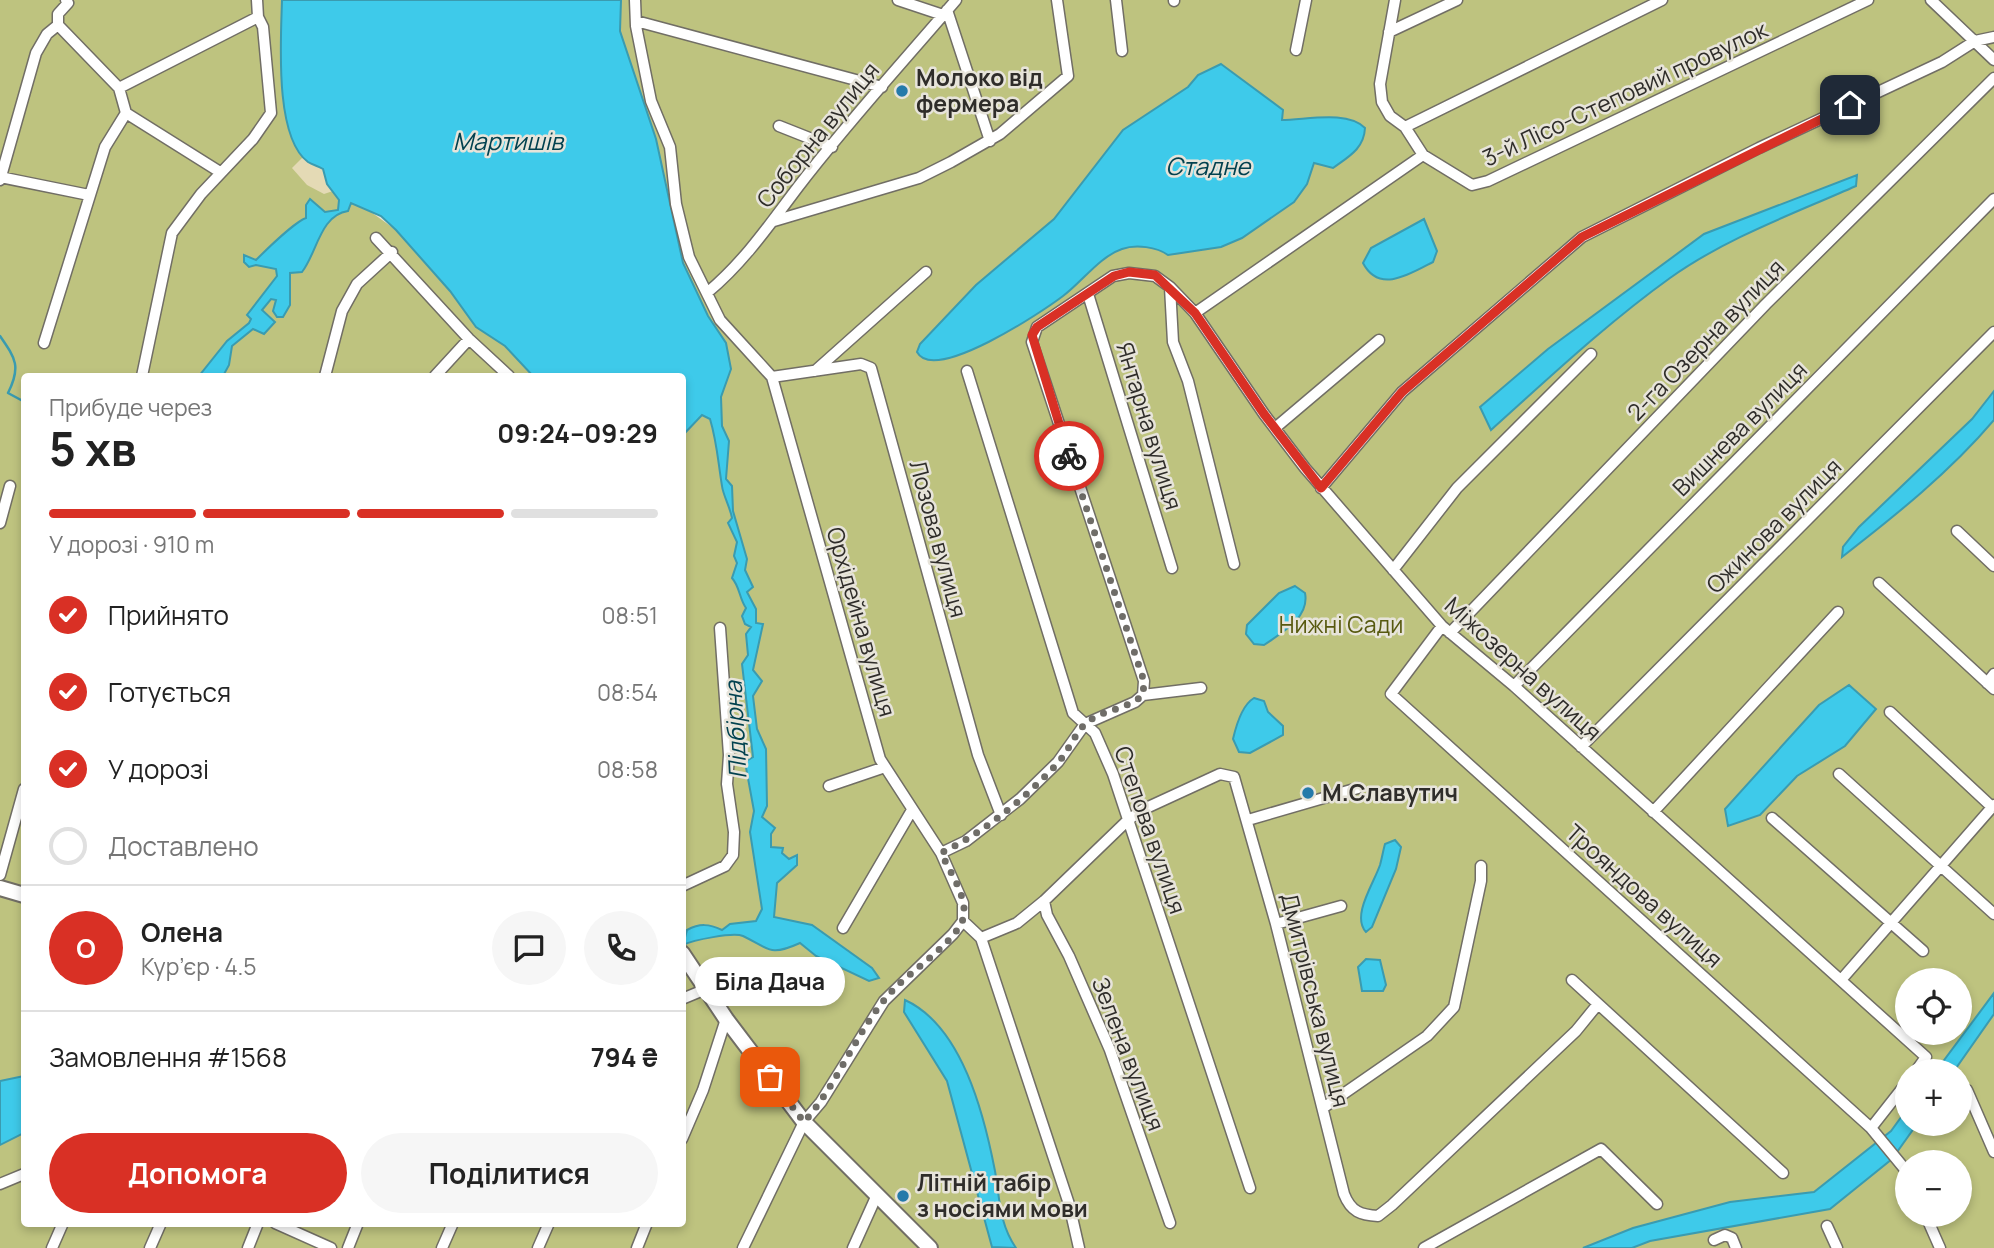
<!DOCTYPE html>
<html lang="uk">
<head>
<meta charset="utf-8">
<style>
  body { margin:0; font-family:Manrope,sans-serif; background:#f6f6f6; color:#222; height:100vh; display:flex; flex-direction:column; font-size:26px; white-space:nowrap }
  * { box-sizing:border-box; margin:0 }
  p { font-size:23px; color:#767676 }
  .icon { flex:none; width:38px; height:38px; fill:none; stroke:currentColor; stroke-width:2; stroke-linecap:round; stroke-linejoin:round }
  .map { position:relative; flex:1; overflow:hidden }
  .sheet { position:absolute; left:21px; top:373px; width:665px; height:854px; display:flex; flex-direction:column; background:#fff; border-radius:7px; box-shadow:0 4px 10px #0003 }
  .sheet>* { flex:none }
  .controls { position:absolute; left:1895px; top:968px; display:grid; gap:14px }
  .controls a { display:grid; place-items:center; width:77px; height:77px; border-radius:50%; background:#fff; box-shadow:0 4px 10px #0003; font-size:35px }
  .pin { position:absolute; display:grid; place-items:center; width:60px; height:60px; color:#fff; margin:-30px; border-radius:14px; box-shadow:0 4px 10px #0006 }
  .courier { position:absolute; display:grid; place-items:center; width:70px; height:70px; margin:-35px; border:5px solid #d93025; border-radius:50%; background:#fff; color:#222; box-shadow:0 2px 9px #0007 }
  .bubble { position:absolute; height:49px; border-radius:24px; background:#fff; box-shadow:0 4px 10px #0003; font-size:23px; font-weight:700; line-height:49px; text-align:center }
  .overview em { font-style:normal; font-weight:700 }
  .overview div { display:flex; flex-direction:column-reverse }
  .overview { display:flex; align-items:center; justify-content:space-between; height:119px; padding:0 28px }
  h1 { font-size:46px; font-weight:700; line-height:52px }
  .bar { display:grid; grid-template-columns:repeat(4,1fr); gap:10px 7px; align-content:center; height:84px; padding:0 28px }
  .bar i { height:9px; border-radius:5px; background:#e0e0e0 }
  .bar .active { background:#d93025 }
  .bar p { grid-column:span 4 }
  .line { display:flex; align-items:center; gap:18px; padding:0 28px; border-top:2px solid #e0e0e0 }
  .line div { flex:1 }
  .round { display:grid; place-items:center; flex:none; width:74px; height:74px; border-radius:37px; background:#f6f6f6 }
  ol { padding:0 28px; list-style:none }
  li { display:flex; align-items:center; gap:21px; height:77px }
  li p { margin-inline-start:auto }
  li .icon { padding:7px; border-radius:50%; background:#d93025; color:#fff; stroke-width:4 }
  li:last-child { color:#767676 }
  li i { width:38px; height:38px; border:4px solid #e0e0e0; border-radius:50% }
  .primary-button { display:flex; gap:14px; margin-top:auto; padding:14px 28px }
  .primary-button a { flex:1; height:80px; border-radius:42px; background:#d93025; color:#fff; font-size:28px; font-weight:700; line-height:80px; text-align:center }
  .primary-button a+a { background:#f6f6f6; color:#222 }
  .map>svg:first-child { display:block }
</style>
</head>
<body>
<div class="map">
<svg width="1994" height="1248" viewBox="0 0 1994 1248">
  <rect width="100%" height="100%" fill="#e7e4da"/>
  <path fill="#bec37f" fill-rule="evenodd" d="M0,0H282V96L327,184L339,200L364,207L396,230L450,291L476,327L505,346L533,376H24V1223H682L683,435L701,415L731,369L726,343L708,316L683,263L656,139L620,31L621,0H1994V1248H0ZM1908,980H1960V1032H1908ZM1908,1071H1960V1124H1908ZM1908,1162H1960V1214H1908Z"/>
  <path fill="#e4dab5" d="M304,156L323,169L333,191L324,194L307,185L292,168Z"/>
  <path fill="#3ecaea" stroke="#3a9bb0" stroke-width="2" d="M282,0H621L620,31L656,139L683,263L708,316L726,343L731,369L721,397L722,426L729,441L726,479L732,486L733,511L747,559L745,570L753,587L747,592L756,609V623L763,624L753,670L762,681L753,696L757,729L766,749L767,806L762,817L775,828L771,834V847L783,848L782,853L789,859L797,855V865L777,883L774,917L812,925L872,968L879,978L869,981L816,956L800,943C769,957 770,949 743,936C733,932 693,940 683,945L687,930C700,923 709,924 722,930L730,924L756,921L762,909L750,832L754,811L745,762L753,757L742,664L748,655L746,634L751,627L745,624L742,616L746,608C739,598 740,587 732,578L737,563L734,556L737,542L728,523L732,518C730,507 723,495 722,486C718,462 717,442 710,419L702,415L683,435L682,376H533L505,346L476,327L450,291L396,230L381,216L351,203L348,211C320,215 317,253 302,272L290,273V305L283,317H277L273,311L276,300L271,299L262,310L275,322L264,334L253,329L232,346L229,365L223,376H199L227,341L249,323L251,319L247,315L277,276L276,269L256,265L249,267L244,262V255L256,260C266,250 295,222 306,218V205L310,199L325,212L338,210L339,200L327,184L323,169C318,166 313,165 308,162C274,137 281,39 282,0Z
    M1221,64L1283,110L1282,120C1306,120 1347,110 1365,128C1364,149 1348,157 1333,168L1314,163L1307,184L1294,202L1242,238L1221,247L1168,255C1157,247 1136,244 1122,249C1099,257 1082,282 1063,296C1042,312 934,384 917,352L920,344L976,285L1054,219L1123,130L1188,87L1198,75Z
    M1857,175L1856,186C1793,214 1726,238 1670,278C1606,324 1549,378 1491,430L1480,407L1548,349L1704,234Z
    M1424,219L1437,251L1433,262C1410,274 1379,294 1363,263L1371,248Z
    M1994,391V420C1950,472 1896,515 1842,557L1843,547L1859,527L1972,419Z
    M1295,586L1305,593C1310,618 1281,633 1264,645L1254,644L1246,634L1247,625L1279,593Z
    M1849,685L1876,709L1845,746L1797,776L1760,815L1728,826L1725,809L1819,705Z
    M1254,698L1264,701L1268,712L1283,726V735L1250,753L1239,752L1233,739C1236,726 1242,705 1254,698Z
    M1395,840L1401,847L1396,869L1372,927L1366,932C1351,916 1374,883 1380,865C1382,858 1383,851 1385,844Z
    M1366,959L1380,960L1386,985L1383,991H1362L1358,967Z
    M1994,993V1014L1954,1071H1936Z
    M905,1000C962,1026 984,1114 995,1171C1000,1200 999,1223 1016,1248L992,1247L947,1081L904,1012Z
    M24,1076V1133L0,1145V1081Z
    M1907,1109L1908,1124H1917L1892,1159L1830,1209L1650,1241L1632,1248H1583L1633,1228L1730,1202L1814,1192L1891,1131Z"/>
  <g fill="none" stroke-linecap="round" stroke-linejoin="round">
    <path stroke="#3a9bb0" stroke-width="2.5" d="M0,336C16,359 21,367 8,393L21,400"/>
    <defs>
      <path id="street" d="M66,0L68,3L58,14V25L119,88L126,113L220,172
        M635,0L636,26L651,101L670,147L676,204L689,257L720,320L772,377L880,759L941,853L963,903V921L953,934L884,1001L821,1102L804,1122L743,1248
        M898,0L943,15
        M1116,0L1122,51
        M1174,0V1
        M1395,0L1380,84L1382,102L1390,116L1405,127L1423,155L1472,185L1488,181L1868,0
        M1931,0L1994,60
        M947,10L990,141
        M636,21L882,87
        M1389,32L1457,0
        M1296,50L1306,0
        M119,88L258,17
        M779,126L832,147
        M1405,127L1662,0
        M0,177L89,195
        M0,180L36,53L47,34L58,25
        M774,221L919,178L951,162L1000,134L1068,76L1057,0
        M376,238L469,339L509,376
        M1170,287L1173,342L1188,381L1234,564
        M708,292C744,262 770,224 798,187C847,123 903,62 956,0
        M1088,294L1172,568
        M1195,313L1423,155
        M44,343L105,147L126,113
        M815,371L926,272
        M967,371L1073,713L1095,733L1113,774L1250,1188
        M142,376L172,233L201,194L253,139L271,113L263,27L258,17L257,0
        M325,376L342,311L357,284L392,252
        M435,376L469,339
        M772,377L861,364L871,368L978,755L1001,815
        M1275,428L1379,340
        M1321,488L1402,392L1582,237L1759,148L1942,62L1975,41L1994,37
        M0,523L10,486
        M1957,531L1994,566
        M1393,570L1457,488L1591,354
        M1879,583L1994,689
        M1442,626L1391,694L1871,1128L1908,1173
        M1450,633L1766,304L1994,78
        M1987,683L1994,674
        M1514,686L1994,199
        M1143,695L1144,681L1032,342L1037,327L1113,276L1129,273L1155,276L1170,287L1195,313L1264,414L1305,468L1442,626L1514,686L1926,1057L1916,1071
        M1890,712L1992,807
        M1581,747L1994,332
        M1839,774L1994,914
        M829,786L885,767
        M1653,812L1838,612
        M1772,818L1923,951
        M1248,820L1358,788
        M941,853L966,841L1020,799L1058,762L1085,724L1135,702L1143,695L1201,688
        M0,875L24,789
        M682,886L725,866L733,855L734,832L727,784L729,755L720,628
        M1044,901L1047,915L1069,956L1110,1050L1170,1223
        M963,921L981,938L1069,1204L1079,1248
        M1276,924L1341,906
        M843,928L912,810
        M981,938L1017,923L1044,901L1128,820L1144,809L1220,774L1234,777L1276,924L1344,1194C1351,1212 1361,1215 1378,1216L1392,1205L1576,1031L1598,1004
        M1572,980L1783,1173
        M1841,980L1994,805
        M682,999L706,989
        M1967,1090L1994,1152
        M1323,1108L1427,1036L1454,1007L1481,881V866
        M1871,1128L1908,1081
        M682,1139L703,1090L726,1019
        M0,1184L24,1174
        M1925,1214L1940,1248
        M275,1223L331,1248
        M1827,1226L1837,1248
        M1714,1240L1725,1235L1732,1238L1736,1248
        M52,1248L63,1223
        M150,1248L161,1223
        M248,1248L258,1223
        M348,1248L358,1223
        M442,1248L453,1223
        M538,1248L549,1223
        M637,1248L647,1223
        M853,1248L876,1197
        M1424,1248L1601,1149L1657,1204"/>
      <path id="secondary" d="M0,888L24,895
        M682,953L726,1019L804,1122L930,1248"/>
    </defs>
    <use href="#street" stroke="#716e65" stroke-width="13"/>
    <use href="#secondary" stroke="#716e65" stroke-width="18"/>
    <use href="#street" stroke="#fff" stroke-width="10"/>
    <use href="#secondary" stroke="#fff" stroke-width="14"/>
  </g>
  <g fill="none" stroke-linecap="round" stroke-linejoin="round">
    <path stroke="#6f6d68" stroke-width="7" stroke-dasharray="0 12.6" d="M770,1077L804,1122C840,1082 857,1027 895,988C913,970 956,941 963,919C969,899 949,870 941,853C985,832 1024,799 1057,764C1068,752 1074,735 1085,724C1102,709 1127,710 1143,695L1144,681L1069,456"/>
    <path stroke="#d93025" stroke-width="9" d="M1069,456L1032,335L1037,327L1114,276L1129,272L1155,275L1195,313L1264,414L1321,488L1402,392L1582,237L1850,105"/>
  </g>
  <g fill="#257aaa" stroke="#e7e4da" stroke-width="2.5">
    <circle cx="902" cy="91" r="7"/>
    <circle cx="1308" cy="793" r="7"/>
    <circle cx="903" cy="1196" r="7"/>
  </g>
  <g text-anchor="middle" stroke-width="5" stroke-linejoin="round" paint-order="stroke">
    <g font-size="23" font-weight="bold" fill="#2f2d2a" stroke="#e7e4da" text-anchor="start">
      <text x="916" y="86">Молоко від<tspan x="916" dy="26">фермера</tspan></text>
      <text x="1322" y="801">М.Славутич</text>
      <text x="917" y="1191">Літній табір<tspan x="917" dy="26">з носіями мови</tspan></text>
    </g>
    <g font-size="23" fill="#2f2d2a" stroke="#e7e4da">
      <text transform="translate(1625 94) rotate(-25)" y="8">3-й Лісо-Степовий провулок</text>
      <text transform="translate(818 135) rotate(-51)" y="8">Соборна вулиця</text>
      <text transform="translate(1706 340) rotate(-46)" y="8">2-га Озерна вулиця</text>
      <text transform="translate(1149 426) rotate(73)" y="8">Янтарна вулиця</text>
      <text transform="translate(1740 429) rotate(-45)" y="8">Вишнева вулиця</text>
      <text transform="translate(1774 526) rotate(-45)" y="8">Ожинова вулиця</text>
      <text transform="translate(938 539) rotate(75)" y="8">Лозова вулиця</text>
      <text transform="translate(861 622) rotate(74)" y="8">Орхідейна вулиця</text>
      <text transform="translate(1523 669) rotate(42)" y="8">Міжозерна вулиця</text>
      <text transform="translate(1150 830) rotate(71)" y="8">Степова вулиця</text>
      <text transform="translate(1644 896) rotate(42)" y="8">Трояндова вулиця</text>
      <text transform="translate(1315 1000) rotate(76)" y="8">Дмитрівська вулиця</text>
      <text transform="translate(1128 1054) rotate(69)" y="8">Зелена вулиця</text>
    </g>
    <g font-size="23" fill="#57590f" stroke="#e7e4da">
      <text x="1341" y="633">Нижні Сади</text>
    </g>
    <g font-size="24" font-style="italic" fill="#01414f" stroke="#e7e4da">
      <text x="508" y="150">Мартишів</text>
      <text x="1208" y="175">Стадне</text>
      <text transform="translate(736 730) rotate(-93)" y="8">Підбірна</text>
    </g>
  </g>
</svg>
<div class="controls">
<a><svg class="icon" aria-label="locate" viewBox="0 0 24 24"><circle cx="12" cy="12" r="6"/><path d="M12 2v4M12 18v4M2 12h4M18 12h4"/></svg></a>
<a>+</a>
<a>−</a>
</div>
<div class="pin" style="left:770px;top:1077px;background:#ea580c"><svg class="icon" aria-label="bag" viewBox="0 0 24 24"><path d="M5 8h14l-1 12H6zM9 8a3 3 0 0 1 6 0"/></svg></div>
<div class="pin" style="left:1850px;top:105px;background:#1f2937"><svg class="icon" aria-label="home" viewBox="0 0 24 24"><path d="M3 11l9-7 9 7M6 9v11h12V9"/></svg></div>
<div class="courier" style="left:1069px;top:456px"><svg class="icon" aria-label="bike" viewBox="0 0 24 24"><circle cx="6" cy="16" r="4"/><circle cx="18" cy="16" r="4"/><path d="M6 16l4-8h5l3 8M10 8l3 8H6M13 5h3"/></svg></div>
<div class="bubble" style="left:695px;top:957px;width:150px">Біла Дача</div>
<section class="sheet">
<div class="overview"><div><h1>5 хв</h1><p>Прибуде через</p></div><em>09:24–09:29</em></div>
<div class="bar"><i class="active"></i><i class="active"></i><i class="active"></i><i></i><p>У дорозі · 910 m</p></div>
<ol>
<li><svg class="icon" aria-label="check" viewBox="0 0 24 24"><path d="M5 12l5 5 9-10"/></svg>Прийнято<p>08:51</p></li>
<li><svg class="icon" aria-label="check" viewBox="0 0 24 24"><path d="M5 12l5 5 9-10"/></svg>Готується<p>08:54</p></li>
<li><svg class="icon" aria-label="check" viewBox="0 0 24 24"><path d="M5 12l5 5 9-10"/></svg>У дорозі<p>08:58</p></li>
<li><i></i>Доставлено</li>
</ol>
<div class="line" style="height:126px"><b class="round" style="background:#d93025;color:#fff">О</b><div><b>Олена</b><p>Кур’єр · 4.5</p></div><a class="round"><svg class="icon" aria-label="chat" viewBox="0 0 24 24"><path d="M4 5h16v11H9l-5 4z"/></svg></a><a class="round"><svg class="icon" aria-label="phone" viewBox="0 0 24 24"><path d="M5 4h4l2 5-3 2q2 4 5 5l2-3 5 2v4C11 20 4 13 5 4z"/></svg></a></div>
<div class="line" style="height:91px"><div>Замовлення #1568</div><b>794 ₴</b></div>
<div class="primary-button"><a>Допомога</a><a>Поділитися</a></div>
</section>
</div>
</body>
</html>
